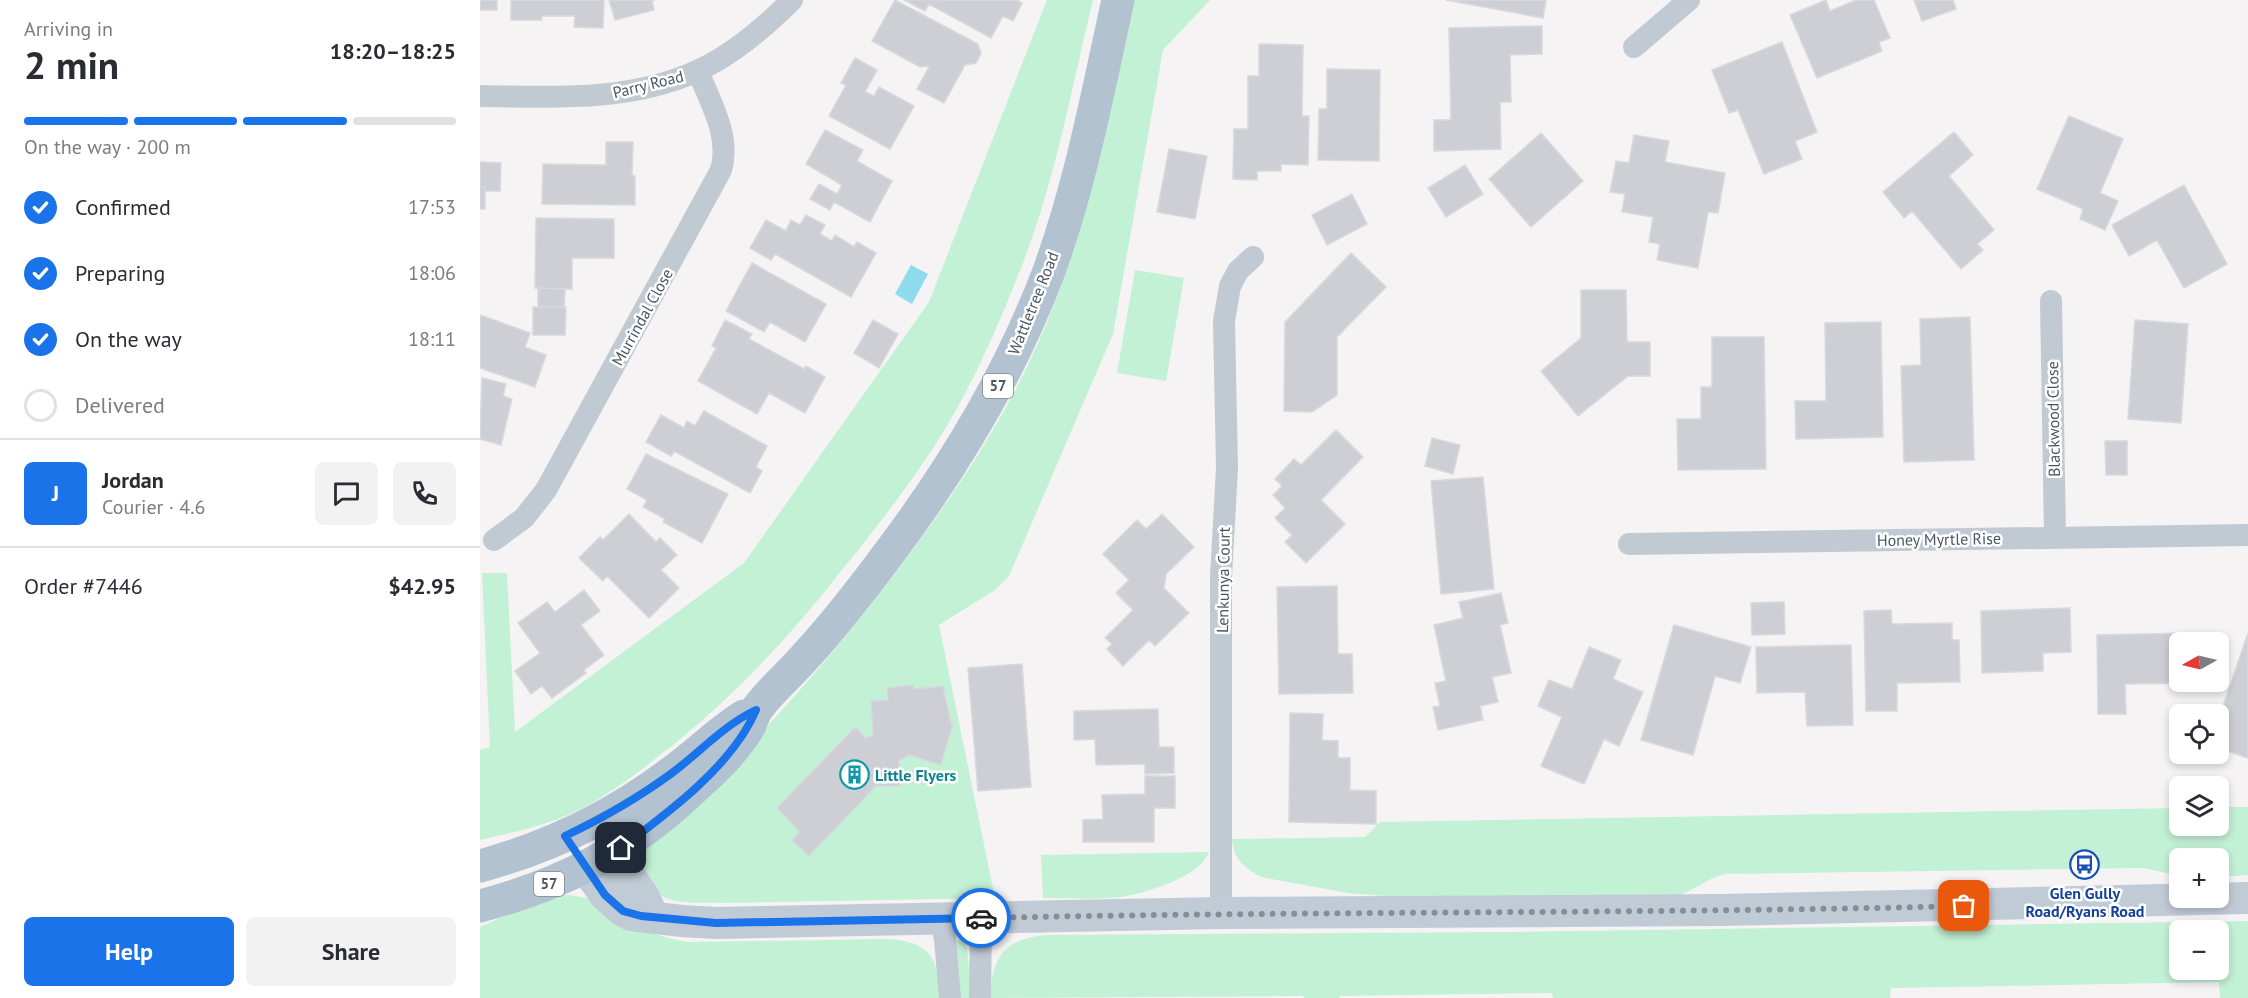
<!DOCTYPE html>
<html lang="en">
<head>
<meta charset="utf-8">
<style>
  body { margin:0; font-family:"PT Sans",sans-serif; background:#f2f2f3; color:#2b2b33; height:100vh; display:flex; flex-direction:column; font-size:22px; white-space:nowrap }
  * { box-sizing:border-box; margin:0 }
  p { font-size:20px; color:#7c7c81 }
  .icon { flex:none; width:33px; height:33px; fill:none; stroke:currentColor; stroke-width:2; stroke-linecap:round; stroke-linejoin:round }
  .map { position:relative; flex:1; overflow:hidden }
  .side { display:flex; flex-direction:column; background:#fff; width:480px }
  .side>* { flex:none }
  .needle { width:39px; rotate:262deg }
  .fabs { position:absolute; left:1689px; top:632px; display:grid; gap:12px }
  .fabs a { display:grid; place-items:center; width:60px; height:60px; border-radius:9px; background:#fff; box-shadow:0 3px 9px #0003; font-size:30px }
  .pin { position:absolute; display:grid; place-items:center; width:51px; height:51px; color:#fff; margin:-26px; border-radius:12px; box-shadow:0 3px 9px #0006 }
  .courier { position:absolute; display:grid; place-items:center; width:60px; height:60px; margin:-30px; border:4px solid #1a73e8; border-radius:50%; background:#fff; color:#222; box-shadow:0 2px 8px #0007 }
  .overview em { font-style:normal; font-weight:600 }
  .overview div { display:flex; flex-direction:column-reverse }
  .overview { display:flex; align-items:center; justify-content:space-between; height:102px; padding:0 24px }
  h1 { font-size:39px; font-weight:600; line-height:45px }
  .bar { display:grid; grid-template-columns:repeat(4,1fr); gap:9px 6px; align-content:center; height:72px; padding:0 24px }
  .bar i { height:8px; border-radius:4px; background:#e1e1e2 }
  .bar .selected { background:#1a73e8 }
  .bar p { grid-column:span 4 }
  .line { display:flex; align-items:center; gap:15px; padding:0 24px; border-top:2px solid #e1e1e2 }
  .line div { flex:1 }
  .round { display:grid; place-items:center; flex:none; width:63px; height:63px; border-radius:9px; background:#f2f2f3 }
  ol { padding:0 24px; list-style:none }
  li { display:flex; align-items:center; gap:18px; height:66px }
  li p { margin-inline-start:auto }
  li .icon { padding:6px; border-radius:50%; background:#1a73e8; color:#fff; stroke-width:4 }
  li:last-child { color:#7c7c81 }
  li i { width:33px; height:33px; border:3px solid #e1e1e2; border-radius:50% }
  .primary-button { display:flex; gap:12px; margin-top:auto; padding:12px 24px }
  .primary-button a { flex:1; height:69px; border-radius:9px; background:#1a73e8; color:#fff; font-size:24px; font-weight:600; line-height:69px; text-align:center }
  .primary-button a+a { background:#f2f2f3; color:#2b2b33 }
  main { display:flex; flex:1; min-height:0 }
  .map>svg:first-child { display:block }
</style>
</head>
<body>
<main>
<section class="side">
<div class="overview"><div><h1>2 min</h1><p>Arriving in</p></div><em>18:20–18:25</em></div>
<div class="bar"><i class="selected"></i><i class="selected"></i><i class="selected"></i><i></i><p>On the way · 200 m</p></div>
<ol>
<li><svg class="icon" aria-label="check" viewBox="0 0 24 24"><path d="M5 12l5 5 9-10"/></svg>Confirmed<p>17:53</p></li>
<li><svg class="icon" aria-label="check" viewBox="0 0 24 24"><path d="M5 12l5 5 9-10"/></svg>Preparing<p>18:06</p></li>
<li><svg class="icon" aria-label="check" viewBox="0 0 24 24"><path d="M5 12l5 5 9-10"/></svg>On the way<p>18:11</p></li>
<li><i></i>Delivered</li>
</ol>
<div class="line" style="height:108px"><b class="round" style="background:#1a73e8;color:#fff">J</b><div><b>Jordan</b><p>Courier · 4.6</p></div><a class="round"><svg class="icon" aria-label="chat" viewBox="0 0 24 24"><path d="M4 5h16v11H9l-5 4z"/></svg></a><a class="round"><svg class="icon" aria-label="phone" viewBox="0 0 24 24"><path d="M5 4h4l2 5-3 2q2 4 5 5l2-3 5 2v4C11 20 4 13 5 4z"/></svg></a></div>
<div class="line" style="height:78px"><div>Order #7446</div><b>$42.95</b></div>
<div class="primary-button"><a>Help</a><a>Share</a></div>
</section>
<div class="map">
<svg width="1768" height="998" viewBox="0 0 1768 998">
  <rect width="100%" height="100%" fill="#f5f3f3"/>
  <path fill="#c3f1d5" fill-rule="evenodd" d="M567,0H613C592,86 576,177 544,260C522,317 497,376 465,429C434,480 396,528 358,575C309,637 256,694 194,744C161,770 128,797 90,814C61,827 30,833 0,840V750L10,747L2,573H27L35,732L264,563L449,302Z
    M654,0H730L683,50L633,334L529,576L515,590L459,625L515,898L243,903C224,902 193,906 177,893C174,890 171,885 168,881C158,869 163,855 169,841C201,812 233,783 263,752C315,698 364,640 409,581C476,494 538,402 576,299C613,202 632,101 654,0Z
    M655,270L704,278L686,381L637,373Z
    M1739,807H1768V875L1739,877L1738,858H1700L1699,876L1664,868L1246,874C1228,877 1214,891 1196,896H905L868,893L781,877C764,868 753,858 752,839L885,837L900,822L1699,808L1700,825H1738Z
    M729,852C720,877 666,893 641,897C616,900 589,898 563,898L561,855Z
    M83,895C115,894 137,916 164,929C179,936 193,940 209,942L408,939C452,942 457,958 461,998H0V927L35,911Z
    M1768,921V998H1740L1739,982L1411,988L1410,998H1073L1072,993L860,996L859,998H824L823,996L510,998C513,957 522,939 567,935L1030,932ZM1700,930H1738V969H1700Z
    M481,940L487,948L492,998H480L475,942Z"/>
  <path fill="#90daee" d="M431,265L448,274L432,304L415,294Z"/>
  <path fill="#cdcfd5" stroke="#d7d9de" stroke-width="1.5" d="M0,0H17V10H0Z
    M31,0H124L123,28L94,27L95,16H62V20H31Z
    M129,0H175L172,1L174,10L135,20Z
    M415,0L498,44L501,54L496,63L485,65L464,103L437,89L449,67L446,66L440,67L392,41Z
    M424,0H537L542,3L533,21L523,16L511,38L449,4L445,11Z
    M966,0H1066L1063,18Z
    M1346,0L1350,11L1376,0H1394L1410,38L1399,42L1402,51L1337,78L1310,15Z
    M1434,0H1473L1476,9L1442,21Z
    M1062,26V54L1030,55L1031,102H1020L1021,149L954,151V120H971L969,28Z
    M1302,42L1337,132L1315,141L1322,159L1284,174L1258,110L1249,113L1232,70Z
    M779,44L823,45L822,116H829L828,165L801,164V171H777V180L753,179L754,129H768V76H779Z
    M375,58L397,70L385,92L394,96L399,87L434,106L410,149L349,116L366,85L361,83Z
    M847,69L900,70L899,161L838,160L839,109H847Z
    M1589,116L1643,139L1620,193L1638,201L1625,230L1600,219L1603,209L1557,189Z
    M345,130L383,150L377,161L412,181L390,222L354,202L350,210L330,199L339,184L357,194L362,185L326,164Z
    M1474,132L1493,155L1469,176L1514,230L1497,244L1503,250L1481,269L1432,211L1424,218L1403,192Z
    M1061,133L1103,181L1051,227L1009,179Z
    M1154,135L1189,141L1185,162L1245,173L1238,213L1228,212L1218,268L1177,260L1180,244L1169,242L1173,217L1142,212L1145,194L1130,192L1136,161L1149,163Z
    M126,142H153L152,176H155V205L62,204L63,164L126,165Z
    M689,149L727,156L715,219L677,212Z
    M0,162L21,163L20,191H5V187H0Z
    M985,165L1003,194L966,217L948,188Z
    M1704,185L1747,264L1704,288L1677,240L1649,256L1632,225Z
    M0,187H5V209H0Z
    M872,194L887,224L847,245L832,215Z
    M326,215L345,225L340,234L352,241L355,235L374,247L377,242L396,253L371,297L295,254L291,260L270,248L286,220L306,231L311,220L320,225Z
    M56,218L134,219V258H92V289L55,288Z
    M871,253L906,287L857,337V395L832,412L804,411L805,322Z
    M272,263L346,304L325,342L290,322L284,332L246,311Z
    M58,288L85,289L84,307H58Z
    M1101,290H1146L1147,342H1170V376H1148L1098,416L1061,371L1101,338Z
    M53,307H86L85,335H53Z
    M0,315L50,333L45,347L66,355L55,387L0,368Z
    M1490,317L1494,460L1424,462L1421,366L1441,365L1440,319Z
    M245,320L272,334L269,339L324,369L326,366L345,377L325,413L289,393L277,414L218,381L236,348L232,346Z
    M393,320L418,334L399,368L374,353Z
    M1655,320L1708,324L1701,423L1648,419Z
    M1401,322L1403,437L1316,439L1315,401H1346L1345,323Z
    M1232,337H1284L1286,469L1198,470L1197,419H1221V387H1232Z
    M2,378L26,384L23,396L32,399L21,445L0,439Z
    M224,411L287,446L276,467L282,471L270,493L194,451L191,456L166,442L181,415L204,428L207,421L215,426Z
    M856,430L883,457L841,500L865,524L826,563L805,542L812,535L795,518L805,508L793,495L802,486L795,479L814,459L821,465Z
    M952,438L980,445L973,474L945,466Z
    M1625,441H1647V475H1626Z
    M166,454L248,494L222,543L183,522L185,519L163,507L167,500L147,489Z
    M1003,477L1014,589L961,594L951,481Z
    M149,514L176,542L180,538L197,555L181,570L199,588L169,618L127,576L123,581L99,558L120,537L123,540Z
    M682,514L714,547L686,574L684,588L709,613L675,646L669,640L643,666L627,649L632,644L625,638L653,610L636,593L649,580L623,554L657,520L666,529Z
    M857,586L858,654H872L873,693L799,694L797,587Z
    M104,590L120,611L101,625L124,655L104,670L106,673L72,698L62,686L51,694L35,671L60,653L38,623L67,602L75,612Z
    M1021,593L1028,623L1020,625L1031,673L1012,677L1018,702L1000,706L1003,720L958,730L953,707L960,706L955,683L966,681L954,625L983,618L979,602Z
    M1304,602L1305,634L1272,635L1271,603Z
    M1590,608L1591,652L1563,653V671L1502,673L1501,611Z
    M1411,610L1412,624L1472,623V640H1479L1480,682L1417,683V711H1386L1384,611Z
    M1194,625L1271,647L1260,683L1235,676L1213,755L1161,740Z
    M1711,633V642H1700V681H1712V683L1645,684L1646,714H1618L1617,635Z
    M1768,633V758L1738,748V721Z
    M1371,645L1373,725L1327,726L1325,692L1277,693L1276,647Z
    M1109,647L1141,660L1133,679L1163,692L1139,746L1124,739L1104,784L1061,766L1082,717L1058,706L1069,680L1092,689Z
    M542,664L551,787L498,791L488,668Z
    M433,685L434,689L463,686L471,723L473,724L461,765L429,755L419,761L420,786H396L329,856L312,840L320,832L297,808L375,727L386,738L393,735L391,701L408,700L407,688Z
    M678,709L679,747H694V773L665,774V764L616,765L615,739L594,740V711Z
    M810,713L843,714L842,740L858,741V758H870V790L896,791V824L809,822Z
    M665,776H695V808H674V842H603V820L623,819L622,795L665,794Z"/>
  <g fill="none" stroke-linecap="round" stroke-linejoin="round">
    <path stroke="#c1cad2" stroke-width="22" d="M1154,47L1209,0
      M0,96C73,97 149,102 217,71C253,55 285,27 312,0
      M1571,301L1575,537
      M14,540L44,518L66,490L241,170C251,136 230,102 218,71
      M1149,544L1768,535
      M741,913V577L747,468L744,321L750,286L758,271L773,257
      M460,918L465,939L470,998
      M500,998L501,918"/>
    <path stroke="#c1cbd6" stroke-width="32" d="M133,852L164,897L173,917
      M106,868L125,895L143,911L151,915L202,921L236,923L741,913L1242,910L1768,898"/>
    <path stroke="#b3c2d1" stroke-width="33" d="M0,866C70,847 134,816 192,772C217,754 238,732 264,716
      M0,906C84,884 149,850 212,790C226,777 242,764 253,749C259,742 265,734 270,725C272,720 274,714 277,709C290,691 309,675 324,658C361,618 394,574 426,530C484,450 534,364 569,271C601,183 618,91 638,0"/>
  </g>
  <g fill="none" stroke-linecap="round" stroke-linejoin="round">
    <path stroke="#868d94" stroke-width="6" stroke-dasharray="0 10.8" d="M501,918C829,911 1157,914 1484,906"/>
    <path stroke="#1a73e8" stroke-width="8" d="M141,848C188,813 253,765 276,710C244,725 220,752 192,773C158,798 123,818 85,836L125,895L143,911L161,916L236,923L501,918"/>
  </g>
  <defs>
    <symbol id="building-ring" viewBox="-11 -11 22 22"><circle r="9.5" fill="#fff" stroke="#0f9aa8" stroke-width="1.5"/><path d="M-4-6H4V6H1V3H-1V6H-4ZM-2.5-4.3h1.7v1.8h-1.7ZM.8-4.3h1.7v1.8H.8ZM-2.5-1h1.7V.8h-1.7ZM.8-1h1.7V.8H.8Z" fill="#0f9aa8"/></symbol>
    <symbol id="bus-ring" viewBox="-11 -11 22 22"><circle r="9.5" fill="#fff" stroke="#1a4fb4" stroke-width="1.5"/><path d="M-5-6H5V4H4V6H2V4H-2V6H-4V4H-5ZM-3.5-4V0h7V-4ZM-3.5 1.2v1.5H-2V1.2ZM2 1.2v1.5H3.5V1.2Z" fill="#1a4fb4"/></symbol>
  </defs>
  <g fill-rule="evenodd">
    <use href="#building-ring" x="358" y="758" width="33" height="33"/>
    <use href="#bus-ring" x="1588" y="848" width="33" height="33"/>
  </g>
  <g text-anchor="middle" stroke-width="5" stroke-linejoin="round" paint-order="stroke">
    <g fill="#fff" stroke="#808990" stroke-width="1.5">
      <rect x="503" y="374" width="30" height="24" rx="4.5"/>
      <rect x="54" y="872" width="30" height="24" rx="4.5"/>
    </g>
    <g font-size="15" font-weight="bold" fill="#4a5661">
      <text x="518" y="391">57</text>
      <text x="69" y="889">57</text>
    </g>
    <g font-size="16" fill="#4a5661" stroke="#fff">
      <text transform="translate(168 84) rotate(-14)" y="6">Parry Road</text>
      <text transform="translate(553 303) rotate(-68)" y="6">Wattletree Road</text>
      <text transform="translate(162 317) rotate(-61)" y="6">Murrindal Close</text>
      <text transform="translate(1573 419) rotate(-91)" y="6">Blackwood Close</text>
      <text transform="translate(1459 539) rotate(-1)" y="6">Honey Myrtle Rise</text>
      <text transform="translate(743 580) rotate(-89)" y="6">Lenkunya Court</text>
    </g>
    <g font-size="16" font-weight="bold" fill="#0d838f" stroke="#fff" text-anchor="start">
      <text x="395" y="781">Little Flyers</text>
    </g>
    <g font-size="16" font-weight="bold" fill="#164399" stroke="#fff">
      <text x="1605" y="899">Glen Gully<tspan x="1605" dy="18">Road/Ryans Road</tspan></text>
    </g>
  </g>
</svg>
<div class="fabs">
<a><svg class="needle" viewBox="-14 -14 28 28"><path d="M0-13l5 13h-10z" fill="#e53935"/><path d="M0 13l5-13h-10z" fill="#7c7c81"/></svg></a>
<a><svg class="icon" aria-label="locate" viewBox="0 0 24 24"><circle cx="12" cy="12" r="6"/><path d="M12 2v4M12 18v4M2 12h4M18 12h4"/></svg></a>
<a><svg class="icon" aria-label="layers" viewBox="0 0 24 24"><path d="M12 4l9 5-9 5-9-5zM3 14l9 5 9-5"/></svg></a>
<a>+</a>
<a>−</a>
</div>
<div class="pin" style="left:1484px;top:906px;background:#ea580c"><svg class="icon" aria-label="bag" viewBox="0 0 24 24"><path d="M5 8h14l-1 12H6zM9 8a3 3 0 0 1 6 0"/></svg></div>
<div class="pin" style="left:141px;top:848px;background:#1f2937"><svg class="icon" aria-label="home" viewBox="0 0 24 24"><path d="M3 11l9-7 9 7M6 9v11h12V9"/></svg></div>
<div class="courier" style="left:501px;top:918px"><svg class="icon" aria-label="car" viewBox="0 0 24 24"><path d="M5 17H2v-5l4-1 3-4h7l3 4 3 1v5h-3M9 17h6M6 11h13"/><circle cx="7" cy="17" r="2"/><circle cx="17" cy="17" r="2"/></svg></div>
</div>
</main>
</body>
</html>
